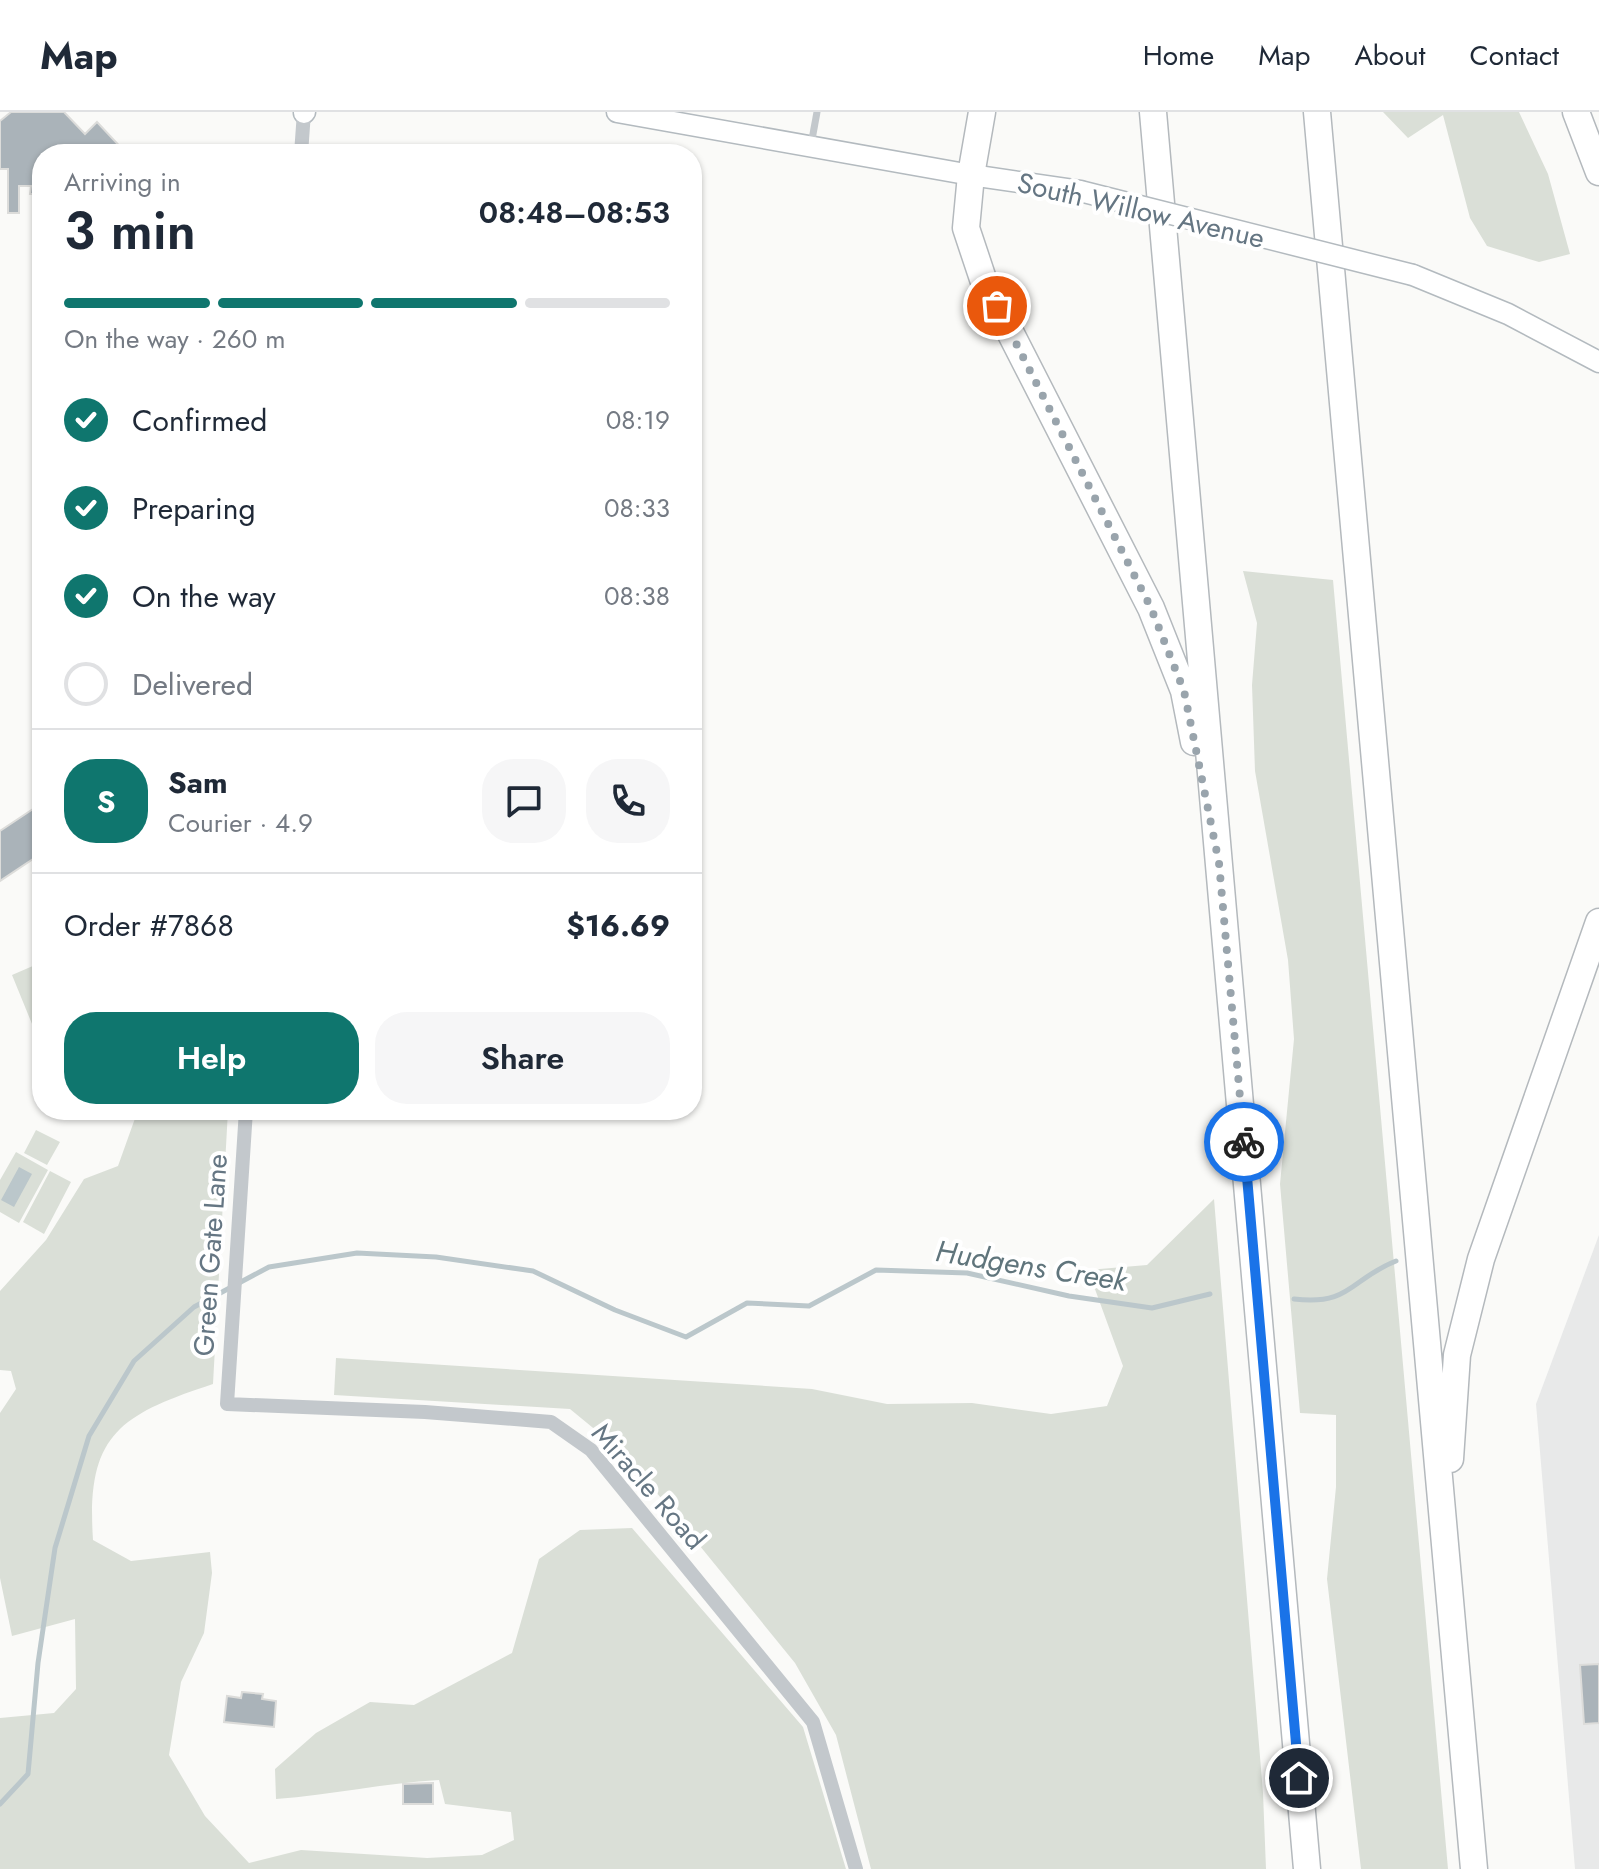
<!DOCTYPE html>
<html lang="en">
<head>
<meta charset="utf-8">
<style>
  body { margin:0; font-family:Jost,sans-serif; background:#f6f6f7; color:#1f2937; height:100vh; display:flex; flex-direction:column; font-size:30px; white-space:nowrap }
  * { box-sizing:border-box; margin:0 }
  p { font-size:26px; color:#747a83 }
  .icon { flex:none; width:44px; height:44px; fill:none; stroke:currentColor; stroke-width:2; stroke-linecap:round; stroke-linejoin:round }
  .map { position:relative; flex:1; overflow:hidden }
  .sheet { position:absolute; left:32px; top:32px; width:670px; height:976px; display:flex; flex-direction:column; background:#fff; border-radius:32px; box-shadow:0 2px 6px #0004 }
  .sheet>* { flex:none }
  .pin { position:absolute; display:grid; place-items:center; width:68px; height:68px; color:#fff; margin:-34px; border:4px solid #fff; border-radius:50%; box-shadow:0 2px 8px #0007 }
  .courier { position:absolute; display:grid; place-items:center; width:80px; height:80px; margin:-40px; border:6px solid #1a73e8; border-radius:50%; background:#fff; color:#222; box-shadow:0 2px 10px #0007 }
  .summary em { font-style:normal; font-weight:600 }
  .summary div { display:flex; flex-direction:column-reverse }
  .summary { display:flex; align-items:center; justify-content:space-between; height:136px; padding:0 32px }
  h1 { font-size:52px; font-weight:600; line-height:60px }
  .bar { display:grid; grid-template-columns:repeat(4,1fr); gap:12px 8px; align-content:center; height:96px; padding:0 32px }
  .bar i { height:10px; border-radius:6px; background:#e0e1e3 }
  .bar .on { background:#0f766e }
  .bar p { grid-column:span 4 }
  .line { display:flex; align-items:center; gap:20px; padding:0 32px; border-top:2px solid #e0e1e3 }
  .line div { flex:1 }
  .round { display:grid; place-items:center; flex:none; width:84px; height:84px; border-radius:32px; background:#f6f6f7 }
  ol { padding:0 32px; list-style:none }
  li { display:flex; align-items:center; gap:24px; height:88px }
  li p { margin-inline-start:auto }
  li .icon { padding:8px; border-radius:50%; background:#0f766e; color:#fff; stroke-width:4 }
  li:last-child { color:#747a83 }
  li i { width:44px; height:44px; border:4px solid #e0e1e3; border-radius:50% }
  .button { display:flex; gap:16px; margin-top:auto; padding:16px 32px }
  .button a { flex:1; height:92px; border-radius:32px; background:#0f766e; color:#fff; font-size:32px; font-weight:600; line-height:92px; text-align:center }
  .button a+a { background:#f6f6f7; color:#1f2937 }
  header { display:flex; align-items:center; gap:48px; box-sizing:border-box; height:112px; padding:0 40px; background:#fff; border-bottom:2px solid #e0e1e3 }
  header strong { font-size:38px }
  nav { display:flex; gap:44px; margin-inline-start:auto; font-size:28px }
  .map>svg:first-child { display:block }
</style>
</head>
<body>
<header>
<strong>Map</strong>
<nav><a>Home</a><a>Map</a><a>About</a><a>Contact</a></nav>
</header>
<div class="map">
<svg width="1599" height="1757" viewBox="0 0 1599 1757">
  <rect width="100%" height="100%" fill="#fafaf8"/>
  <path fill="#e8e9e9" d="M1599,1123V1757H1575L1536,1292Z"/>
  <path fill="#dadfd7" d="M1383,0H1519L1548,62L1570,142L1539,150L1487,134L1470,106L1443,3L1408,26Z
    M1243,459L1333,468L1448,1757H1361L1327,1467L1336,1375V1303L1300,1301L1280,1072L1294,927L1288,848L1255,659L1252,573L1257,511Z
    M42,850V934H41L12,863Z
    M138,998H228L213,1272C119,1303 86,1323 93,1428L131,1449L210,1440L212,1461L204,1521L181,1570L169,1643L205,1704L249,1751L301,1738L427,1746L482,1743L514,1728L511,1700L445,1692L439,1668C384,1671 331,1683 276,1687L275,1657L316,1621L370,1590L414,1593L512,1541L539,1447L580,1418L632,1416L803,1615L846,1757H0V1606L54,1601L76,1577L75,1507L12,1524L0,1466V1301L16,1277L11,1259L0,1258V1179L46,1128L84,1067L118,1054Z
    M36,1018L60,1030L47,1053L24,1041Z
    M16,1040L48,1058L19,1111L0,1100V1068Z
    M50,1059L71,1070L44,1122L23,1110Z
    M1214,1087L1263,1681L1266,1757H871L836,1623L795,1551L626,1343L570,1297L334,1283L336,1246L812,1277L887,1292L972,1291L1051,1302L1107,1294L1123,1254L1088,1158L1147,1153Z"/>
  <path fill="#bbc7cb" d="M19,1055L32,1062L14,1095L1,1088Z"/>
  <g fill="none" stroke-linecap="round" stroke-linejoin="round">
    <path stroke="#bbc7cb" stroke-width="5" d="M1294,1187C1351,1194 1350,1167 1396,1149
      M0,1692L28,1662L38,1551L55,1436L89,1324L134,1249L194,1195L269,1155L357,1141L436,1145L533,1159L615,1198L686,1225L747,1191L809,1194L876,1158L967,1161L1069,1184L1152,1196L1210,1182"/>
  </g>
  <path fill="#aab3b9" stroke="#dcdcda" stroke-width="2" d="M11,0H64L85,22L97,10L127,42H42V82H30L31,74H19V101H8V57H0V9Z
    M42,691V741L0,769V719Z
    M1599,1552V1611L1584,1612L1580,1553Z
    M242,1580L263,1582L262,1587L276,1589L274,1615L224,1610L227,1584L241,1586Z
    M433,1671V1692H403V1672Z"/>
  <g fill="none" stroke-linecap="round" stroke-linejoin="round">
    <defs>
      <path id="secondary" d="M617,0L971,63L1080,79
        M304,1L305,0
        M1413,163L1508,202L1599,250"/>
      <path id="motorway" d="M982,0L971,63L966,116L983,167L1151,496L1184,579L1194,630
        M1153,0L1307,1757
        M1317,0L1474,1757
        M1576,0L1599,60
        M1450,1347L1457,1243L1481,1147L1599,810"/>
    </defs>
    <use href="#secondary" stroke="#b3babf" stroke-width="23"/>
    <use href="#motorway" stroke="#b4b9bd" stroke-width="29"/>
    <path stroke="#c3c8cc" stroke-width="7" d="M811,33L817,0"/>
    <path stroke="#c3c8cc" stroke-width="14" d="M301,42L304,0
      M246,998L227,1292L425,1300L551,1310L591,1338L813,1610L856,1757"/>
    <use href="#secondary" stroke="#fff" stroke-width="20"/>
    <use href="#motorway" stroke="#fff" stroke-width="26"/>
    <defs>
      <path id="secondary-bridge" d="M1080,79L1413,163"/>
    </defs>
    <use href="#secondary-bridge" stroke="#b3babf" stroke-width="23" stroke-linecap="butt"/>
    <use href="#secondary-bridge" stroke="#fff" stroke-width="20"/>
  </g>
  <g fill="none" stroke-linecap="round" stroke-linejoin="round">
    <path stroke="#99a4ac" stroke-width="8" stroke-dasharray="0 14.4" d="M997,194L1151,496L1184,579L1219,751L1244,1030"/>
    <path stroke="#1a73e8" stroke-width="10" d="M1244,1030L1299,1666"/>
  </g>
  <g text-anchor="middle" stroke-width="8" stroke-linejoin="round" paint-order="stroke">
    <g font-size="28" fill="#657683" stroke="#fff">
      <text transform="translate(1141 98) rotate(13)" y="10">South Willow Avenue</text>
      <text transform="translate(210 1143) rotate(-86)" y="10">Green Gate Lane</text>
      <text transform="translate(649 1374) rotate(49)" y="10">Miracle Road</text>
    </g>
    <g font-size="30" font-style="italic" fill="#60757c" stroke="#fff">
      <text transform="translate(1031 1154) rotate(9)" y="10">Hudgens Creek</text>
    </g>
  </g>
</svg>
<div class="pin" style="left:997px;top:194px;background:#ea580c"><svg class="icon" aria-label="bag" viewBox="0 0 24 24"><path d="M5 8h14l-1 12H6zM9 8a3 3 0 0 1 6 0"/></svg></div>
<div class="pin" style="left:1299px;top:1666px;background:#1f2937"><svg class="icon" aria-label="home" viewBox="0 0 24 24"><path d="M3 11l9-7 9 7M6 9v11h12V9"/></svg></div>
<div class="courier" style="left:1244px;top:1030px"><svg class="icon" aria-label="bike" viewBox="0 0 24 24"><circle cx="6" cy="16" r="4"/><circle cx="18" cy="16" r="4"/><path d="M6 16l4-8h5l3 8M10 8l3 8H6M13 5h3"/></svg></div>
<section class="sheet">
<div class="summary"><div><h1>3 min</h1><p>Arriving in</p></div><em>08:48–08:53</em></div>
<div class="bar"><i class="on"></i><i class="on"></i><i class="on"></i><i></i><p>On the way · 260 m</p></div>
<ol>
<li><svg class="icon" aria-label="check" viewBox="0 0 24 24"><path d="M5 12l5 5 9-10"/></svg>Confirmed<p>08:19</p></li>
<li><svg class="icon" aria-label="check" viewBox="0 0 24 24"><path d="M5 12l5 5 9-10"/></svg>Preparing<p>08:33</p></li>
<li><svg class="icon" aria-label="check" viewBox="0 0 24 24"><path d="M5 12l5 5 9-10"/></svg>On the way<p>08:38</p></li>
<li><i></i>Delivered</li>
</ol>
<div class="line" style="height:144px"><b class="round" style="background:#0f766e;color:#fff">S</b><div><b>Sam</b><p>Courier · 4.9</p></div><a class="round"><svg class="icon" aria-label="chat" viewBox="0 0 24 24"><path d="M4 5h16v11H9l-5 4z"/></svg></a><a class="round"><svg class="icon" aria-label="phone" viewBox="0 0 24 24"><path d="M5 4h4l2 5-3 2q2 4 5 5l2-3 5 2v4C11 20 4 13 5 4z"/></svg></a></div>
<div class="line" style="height:104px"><div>Order #7868</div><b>$16.69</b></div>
<div class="button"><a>Help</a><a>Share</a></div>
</section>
</div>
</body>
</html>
